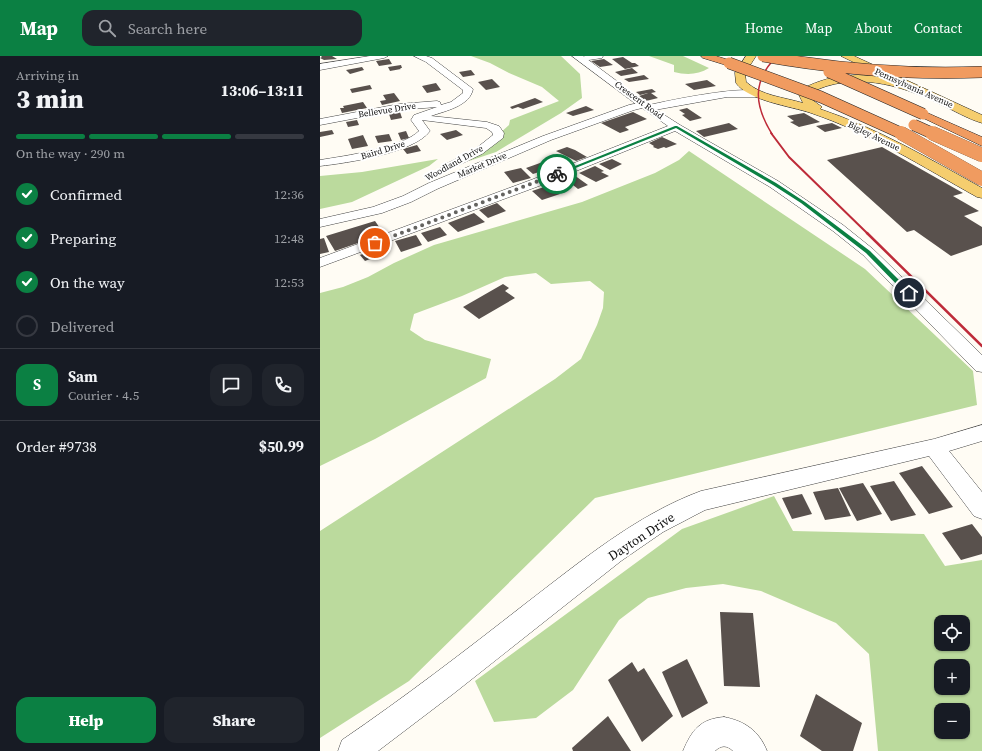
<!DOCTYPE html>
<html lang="en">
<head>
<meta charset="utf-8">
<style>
  body { margin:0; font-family:"Source Serif 4",serif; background:#20242c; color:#f1f3f6; height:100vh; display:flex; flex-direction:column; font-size:15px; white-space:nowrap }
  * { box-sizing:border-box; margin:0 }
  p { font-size:13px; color:#9ea1a6 }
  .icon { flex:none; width:22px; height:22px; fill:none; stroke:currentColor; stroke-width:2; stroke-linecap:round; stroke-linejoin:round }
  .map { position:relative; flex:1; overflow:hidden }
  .drawer { display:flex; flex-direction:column; background:#171b24; width:320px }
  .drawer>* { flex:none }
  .fabs { position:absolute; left:614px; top:559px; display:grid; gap:8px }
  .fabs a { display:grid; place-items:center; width:36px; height:36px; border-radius:8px; background:#171b24; box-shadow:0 1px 3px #0004; font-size:20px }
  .pin { position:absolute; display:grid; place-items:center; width:34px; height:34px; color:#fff; margin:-17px; border:2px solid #fff; border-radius:50%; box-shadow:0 1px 4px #0007 }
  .courier { position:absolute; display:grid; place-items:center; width:40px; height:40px; margin:-20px; border:3px solid #0b8043; border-radius:50%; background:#fff; color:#222; box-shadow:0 1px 5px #0007 }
  .head em { font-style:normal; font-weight:800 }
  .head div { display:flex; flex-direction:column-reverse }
  .head { display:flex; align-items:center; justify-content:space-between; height:68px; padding:0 16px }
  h1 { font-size:26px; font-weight:800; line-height:30px }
  .bar { display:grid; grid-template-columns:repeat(4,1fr); gap:6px 4px; align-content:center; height:48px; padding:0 16px }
  .bar i { height:5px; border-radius:3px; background:#363941 }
  .bar .on { background:#0b8043 }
  .bar p { grid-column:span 4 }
  .line { display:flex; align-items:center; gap:10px; padding:0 16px; border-top:1px solid #363941 }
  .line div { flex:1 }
  .round { display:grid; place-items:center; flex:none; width:42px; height:42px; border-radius:12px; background:#20242c }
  ol { padding:0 16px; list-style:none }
  li { display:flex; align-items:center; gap:12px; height:44px }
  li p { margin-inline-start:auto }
  li .icon { padding:4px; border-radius:50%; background:#0b8043; color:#fff; stroke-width:4 }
  li:last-child { color:#9ea1a6 }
  li i { width:22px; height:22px; border:2px solid #363941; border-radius:50% }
  .button { display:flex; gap:8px; margin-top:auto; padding:8px 16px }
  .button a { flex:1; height:46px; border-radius:12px; background:#0b8043; color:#fff; font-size:16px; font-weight:800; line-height:46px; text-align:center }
  .button a+a { background:#20242c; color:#f1f3f6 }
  header { display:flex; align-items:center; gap:24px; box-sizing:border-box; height:56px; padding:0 20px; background:#0b8043; color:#fff }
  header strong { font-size:19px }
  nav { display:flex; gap:22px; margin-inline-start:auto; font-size:14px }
  .search { width:280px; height:36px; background:#20242c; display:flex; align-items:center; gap:10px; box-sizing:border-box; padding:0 14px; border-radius:12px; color:#9ea1a6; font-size:15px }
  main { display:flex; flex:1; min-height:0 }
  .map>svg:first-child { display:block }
</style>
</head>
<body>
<header>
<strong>Map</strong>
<div class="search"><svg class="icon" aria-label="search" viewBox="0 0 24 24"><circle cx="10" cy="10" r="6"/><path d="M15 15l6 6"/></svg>Search here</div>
<nav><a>Home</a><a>Map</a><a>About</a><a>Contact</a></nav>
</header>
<main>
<section class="drawer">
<div class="head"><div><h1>3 min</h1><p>Arriving in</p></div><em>13:06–13:11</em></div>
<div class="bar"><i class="on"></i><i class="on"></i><i class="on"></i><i></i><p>On the way · 290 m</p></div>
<ol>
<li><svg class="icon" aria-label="check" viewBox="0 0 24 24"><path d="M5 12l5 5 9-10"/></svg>Confirmed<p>12:36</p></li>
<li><svg class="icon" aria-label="check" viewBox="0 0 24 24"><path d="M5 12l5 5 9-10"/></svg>Preparing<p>12:48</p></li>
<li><svg class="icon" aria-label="check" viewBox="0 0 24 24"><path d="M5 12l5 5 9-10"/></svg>On the way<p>12:53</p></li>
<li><i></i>Delivered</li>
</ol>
<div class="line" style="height:72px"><b class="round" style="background:#0b8043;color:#fff">S</b><div><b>Sam</b><p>Courier · 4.5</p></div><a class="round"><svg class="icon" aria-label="chat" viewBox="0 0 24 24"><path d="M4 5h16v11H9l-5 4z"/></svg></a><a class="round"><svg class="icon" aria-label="phone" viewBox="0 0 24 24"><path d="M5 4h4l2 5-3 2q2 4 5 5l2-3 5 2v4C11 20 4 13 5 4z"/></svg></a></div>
<div class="line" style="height:52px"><div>Order #9738</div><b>$50.99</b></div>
<div class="button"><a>Help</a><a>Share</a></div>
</section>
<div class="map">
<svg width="662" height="695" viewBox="0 0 662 695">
  <rect width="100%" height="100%" fill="#fffcf4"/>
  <path fill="#bbda9d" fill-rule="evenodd" d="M151,0H241L260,18L262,42L241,57L176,96L149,105L189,69L190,64L239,45L222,31L189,17L170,7Z
    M329,0H363L389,12C378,19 366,19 354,16V9Z
    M369,95L545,213L653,315L657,349L275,442L89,625L0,682V475L235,323L261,303L277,269L283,252L284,236L270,225L231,228L216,217L185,221L142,240L94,258L90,274L105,284L171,303L166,322L55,383L0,410V237L23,231L48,221L74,207L114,189L262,146L335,117L359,104Z
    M118,103L109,110L32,146L0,153V120L42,116Z
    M454,440L473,475L604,478L625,510L662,504V695H558L549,598L516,567L441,535L403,528L366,532L328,542L299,564L253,634L216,662L174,666L155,625L362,473ZM621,566H643V588H621ZM621,610H643V632H621ZM621,654H643V676H621Z"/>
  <path fill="#59514d" d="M1,0H12L17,3L4,4L0,2L2,1Z
    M303,1L312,7H315L319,10L305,13L292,3Z
    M69,3L72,8L59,10L56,5Z
    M284,3L293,9L280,11L271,5Z
    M81,9L82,12H80L81,13L70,15L68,11Z
    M42,11L44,14L30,18L26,14Z
    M312,12L318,17L301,20L295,16Z
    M151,14L155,19L143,21L139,16Z
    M324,19L329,23L309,26L304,23Z
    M172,23L180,31L166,34L158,26Z
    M387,24L396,30L374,34L365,28Z
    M116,27L121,34L107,37L102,30Z
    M50,29L52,33L32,37L30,33Z
    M332,33L336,36L331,37L338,42L326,45L319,40L328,37L320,39L316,36Z
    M74,37L80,45L62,49L60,45L66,44L63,39Z
    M215,42L223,46L203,53L198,51L192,53L190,51Z
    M43,46L47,52L22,57L20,52H24L23,50Z
    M266,50L274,54L253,60L246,57Z
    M367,52L382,62L370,65L362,59L365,58L359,54Z
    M80,56L82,62L71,64L69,58Z
    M313,56L327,63L305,71L309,74L300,77L281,67Z
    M484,57L500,66L479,71L470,66L474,65L467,60Z
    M37,64L39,69L28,71L26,66Z
    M409,67L418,73L384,81L376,75Z
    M512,67L522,72L505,76L496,70Z
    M12,74L14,78L0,81V76Z
    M136,74L143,79L127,84L120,78Z
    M86,75L89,82L81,84L78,77Z
    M69,78L72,85L58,87L55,80Z
    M43,79L48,90L32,93L28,83Z
    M342,81L357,88L346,92L344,91L338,93L333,91L334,90L329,87Z
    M97,89L101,95L87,98L83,93Z
    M247,91L255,94L267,101L256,105L236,95Z
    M562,91L643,137L633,140L659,155L644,160L662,171V189L631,200L594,174L587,176L507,104Z
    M292,103L302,108L290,114L279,108Z
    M220,107L228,113L213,118L206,112Z
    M275,110L284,115L281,116L289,120L276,126L259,117Z
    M201,112L211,122L193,127L184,116Z
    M254,119L268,129L258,133L253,129L246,132L237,126Z
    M230,129L240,138L222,144L212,135Z
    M177,147L186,155L168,162L159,154Z
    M154,157L165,166L138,176L128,167Z
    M55,165L64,178L15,195L6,180Z
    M120,171L127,179L108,186L101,177Z
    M96,179L102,189L81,196L75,185Z
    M4,182L9,196L0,198V183Z
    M61,191L65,197L45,205L40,199Z
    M183,228L189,232L185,235L195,242L159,263L143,251Z
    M602,410L633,451L609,458L579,417Z
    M574,425L596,459L571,465L550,430Z
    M543,427L562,458L537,465L519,432Z
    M518,432L531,460L505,464L493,436Z
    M482,438L492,458L472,463L462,442Z
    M652,468L662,481V498L641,504L622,477Z
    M400,556L433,557L440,631L404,630Z
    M367,603L388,647L362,662L342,616Z
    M312,606L318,616L324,612L353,660L322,686L288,624Z
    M496,638L542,667L533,695H502L480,680Z
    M288,660L311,695H253L252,692Z"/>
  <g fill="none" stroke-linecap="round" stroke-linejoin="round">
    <defs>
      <path id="minor" d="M50,0H68L64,2L0,14V8Z
        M94,0H106L112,2L153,33C150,50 125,55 111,60L167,66L179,70L184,77L183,82L162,98L126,115L122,114L120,112L122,110L154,94L173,79L172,76L166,72L102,64L110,75C94,97 27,107 0,110V104C25,100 82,92 99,75L91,64L94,59L117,51L79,54L0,69V63L79,48L117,45L120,46L121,49L131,46L143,37V34L106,6Z
        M283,0L282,2L262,5L258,3L265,0Z
        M324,46L360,69L458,125L523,169L553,193L662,299V316L656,315L543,199L513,175L450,131L355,75L219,130L0,211V202L211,124L348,70L322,52L314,54L231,84L117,133L91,146L62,157L0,171V163L53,151L83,140L109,127L223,80L309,49Z
        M662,369V385L629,395L662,436V463L654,460L609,400L385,454L343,476L301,505L133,638L58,695H18L22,684C85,641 145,595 205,548C260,506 316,459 381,435L614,383Z
        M404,661C425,665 439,675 447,695H413C407,689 401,689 395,695H363C372,674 380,663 404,661Z"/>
      <path id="tertiary" d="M252,0H263L329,49C347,45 435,26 444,38L439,41H407L329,55L320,51Z"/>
      <path id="primary" d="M426,0H436L425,17L426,26C442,40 463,41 483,47L479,39L480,34C508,19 535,16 566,22L521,0H534L662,59V67C648,63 633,54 620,48C579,28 532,15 490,37L491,43L502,51L500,53C557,72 610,103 662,132V142L657,141C603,111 550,77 491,57C470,50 429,45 416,27L415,17Z"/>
      <path id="motorway" d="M381,0H396L412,5L414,7L409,10L383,2Z
        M603,55L662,81V90L599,60L597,58L599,56Z"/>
    </defs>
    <use href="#minor" stroke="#434343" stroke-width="1"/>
    <use href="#tertiary" stroke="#434343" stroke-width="1"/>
    <use href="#primary" stroke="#212121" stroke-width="1"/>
    <use href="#motorway" stroke="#212121" stroke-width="1"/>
    <use href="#minor" fill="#fff" fill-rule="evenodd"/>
    <use href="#tertiary" fill="#fff" fill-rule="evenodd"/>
    <use href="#primary" fill="#f5cd6e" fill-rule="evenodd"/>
    <use href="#motorway" fill="#f09b60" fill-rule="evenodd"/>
    <path stroke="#be2b39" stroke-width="1.5" d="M452,78C434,49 432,25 457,0"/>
    <path stroke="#be2b39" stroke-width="2" d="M451,77L469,101L548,178"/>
    <path stroke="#be2b39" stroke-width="2.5" d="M547,177L662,290"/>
    <defs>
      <path id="motorway-bridge-far1" d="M443,0C516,13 588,19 662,16
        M409,7L501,41L583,78
        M509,16L603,58
        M594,69L614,78"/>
      <path id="motorway-bridge" d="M581,77L662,123
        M612,77L662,99"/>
    </defs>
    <use href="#motorway-bridge-far1" stroke="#212121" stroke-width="12" stroke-linecap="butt"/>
    <use href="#motorway-bridge" stroke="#212121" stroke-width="14" stroke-linecap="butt"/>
    <use href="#motorway-bridge-far1" stroke="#f09b60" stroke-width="11"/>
    <use href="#motorway-bridge" stroke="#f09b60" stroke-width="14"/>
  </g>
  <path fill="#0b8043" d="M355,70H357L456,127L485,146L550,195L591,236V239H587L546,197L481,147L453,129L356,72L238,119L235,118Z"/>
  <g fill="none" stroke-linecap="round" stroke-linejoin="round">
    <path stroke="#646360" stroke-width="4" stroke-dasharray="0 7.2" d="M55,187L237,118"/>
  </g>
  <g text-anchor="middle" stroke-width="4" stroke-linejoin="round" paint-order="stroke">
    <g font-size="9" fill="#101010" stroke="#fff">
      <text transform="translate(594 32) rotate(24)" y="3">Pennsylvania Avenue</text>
      <text transform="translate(319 44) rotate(36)" y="3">Crescent Road</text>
      <text transform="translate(67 54) rotate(-9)" y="3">Bellevue Drive</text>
      <text transform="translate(554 80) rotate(26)" y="3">Bigley Avenue</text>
      <text transform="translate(63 94) rotate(-17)" y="3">Baird Drive</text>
      <text transform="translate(134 107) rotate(-29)" y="3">Woodland Drive</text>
      <text transform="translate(162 109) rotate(-23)" y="3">Market Drive</text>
    </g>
    <g font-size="13" fill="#101010" stroke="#fff">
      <text transform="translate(321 480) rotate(-33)" y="5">Dayton Drive</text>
    </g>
  </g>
</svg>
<div class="fabs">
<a><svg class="icon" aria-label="locate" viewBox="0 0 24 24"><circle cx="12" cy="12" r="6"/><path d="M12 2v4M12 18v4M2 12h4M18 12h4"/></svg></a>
<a>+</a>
<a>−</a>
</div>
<div class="pin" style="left:55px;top:187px;background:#ea580c"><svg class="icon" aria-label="bag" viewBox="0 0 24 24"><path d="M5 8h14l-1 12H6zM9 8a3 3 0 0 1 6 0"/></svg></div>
<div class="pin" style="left:589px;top:237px;background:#1f2937"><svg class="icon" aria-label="home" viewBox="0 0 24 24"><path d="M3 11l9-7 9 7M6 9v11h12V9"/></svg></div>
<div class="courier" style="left:237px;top:118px"><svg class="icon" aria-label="bike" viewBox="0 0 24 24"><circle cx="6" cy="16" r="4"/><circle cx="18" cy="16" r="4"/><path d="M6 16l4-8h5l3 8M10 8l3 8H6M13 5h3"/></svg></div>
</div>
</main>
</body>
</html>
